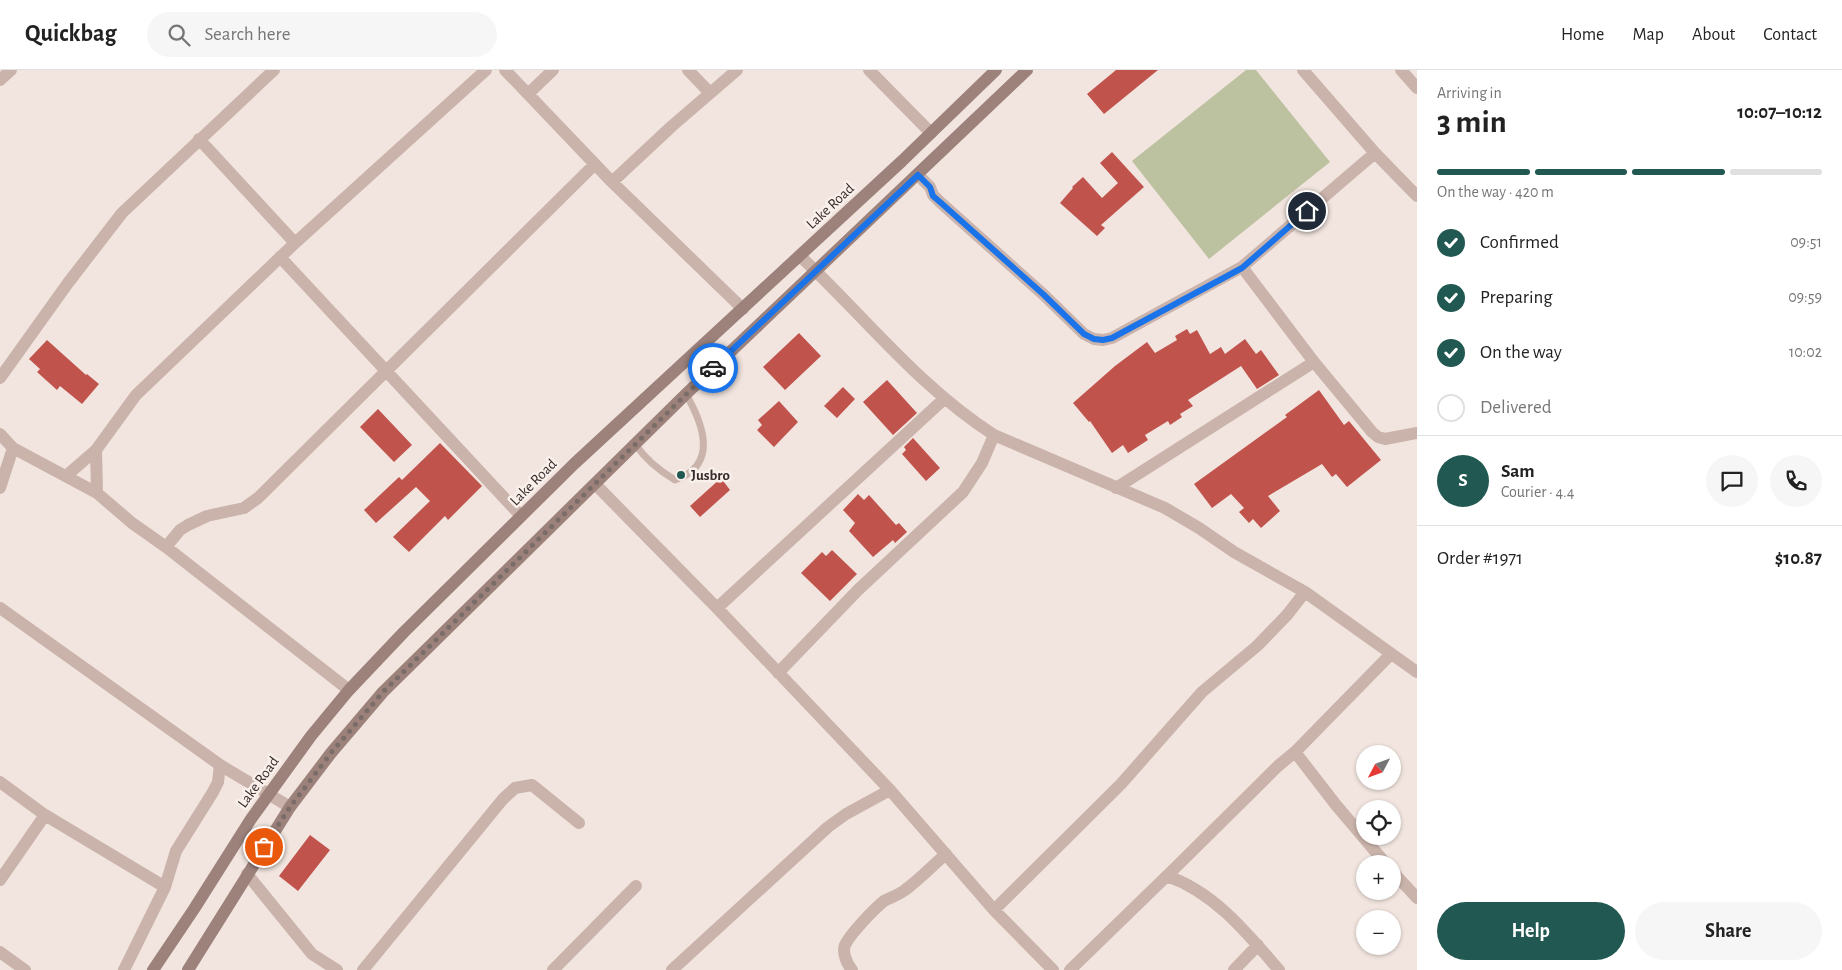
<!DOCTYPE html>
<html lang="en">
<head>
<meta charset="utf-8">
<style>
  body { margin:0; font-family:"Alegreya Sans",sans-serif; background:#f6f6f6; color:#222; height:100vh; display:flex; flex-direction:column; font-size:19px; white-space:nowrap }
  * { box-sizing:border-box; margin:0 }
  p { font-size:16px; color:#767676 }
  .icon { flex:none; width:28px; height:28px; fill:none; stroke:currentColor; stroke-width:2; stroke-linecap:round; stroke-linejoin:round }
  .map { position:relative; flex:1; overflow:hidden }
  .panel { display:flex; flex-direction:column; background:#fff; width:425px }
  .panel>* { flex:none }
  .needle { width:32px; rotate:229deg }
  .tools { position:absolute; left:1356px; top:675px; display:grid; gap:10px }
  .tools a { display:grid; place-items:center; width:45px; height:45px; border-radius:50%; background:#fff; box-shadow:0 1px 4px #0004; font-size:25px }
  .pin { position:absolute; display:grid; place-items:center; width:42px; height:42px; color:#fff; margin:-21px; border:2px solid #fff; border-radius:50%; box-shadow:0 1px 5px #0007 }
  .courier { position:absolute; display:grid; place-items:center; width:50px; height:50px; margin:-25px; border:4px solid #1a73e8; border-radius:50%; background:#fff; color:#222; box-shadow:0 1px 6px #0007 }
  .head em { font-style:normal; font-weight:700 }
  .head div { display:flex; flex-direction:column-reverse }
  .head { display:flex; align-items:center; justify-content:space-between; height:85px; padding:0 20px }
  h1 { font-size:32px; font-weight:700; line-height:38px }
  .bar { display:grid; grid-template-columns:repeat(4,1fr); gap:8px 5px; align-content:center; height:60px; padding:0 20px }
  .bar i { height:6px; border-radius:4px; background:#e0e0e0 }
  .bar .active { background:#215851 }
  .bar p { grid-column:span 4 }
  .line { display:flex; align-items:center; gap:12px; padding:0 20px; border-top:1px solid #e0e0e0 }
  .line div { flex:1 }
  .round { display:grid; place-items:center; flex:none; width:52px; height:52px; border-radius:26px; background:#f6f6f6 }
  ol { padding:0 20px; list-style:none }
  li { display:flex; align-items:center; gap:15px; height:55px }
  li p { margin-inline-start:auto }
  li .icon { padding:5px; border-radius:50%; background:#215851; color:#fff; stroke-width:4 }
  li:last-child { color:#767676 }
  li i { width:28px; height:28px; border:2px solid #e0e0e0; border-radius:50% }
  .action { display:flex; gap:10px; margin-top:auto; padding:10px 20px }
  .action a { flex:1; height:58px; border-radius:30px; background:#215851; color:#fff; font-size:20px; font-weight:700; line-height:58px; text-align:center }
  .action a+a { background:#f6f6f6; color:#222 }
  header { display:flex; align-items:center; gap:30px; box-sizing:border-box; height:70px; padding:0 25px; background:#fff; border-bottom:1px solid #e0e0e0 }
  header strong { font-size:24px }
  nav { display:flex; gap:28px; margin-inline-start:auto; font-size:18px }
  .search { width:350px; height:45px; background:#f6f6f6; display:flex; align-items:center; gap:12px; box-sizing:border-box; padding:0 18px; border-radius:28px; color:#767676; font-size:19px }
  main { display:flex; flex:1; min-height:0 }
  .map>svg:first-child { display:block }
</style>
</head>
<body>
<header>
<strong>Quickbag</strong>
<div class="search"><svg class="icon" aria-label="search" viewBox="0 0 24 24"><circle cx="10" cy="10" r="6"/><path d="M15 15l6 6"/></svg>Search here</div>
<nav><a>Home</a><a>Map</a><a>About</a><a>Contact</a></nav>
</header>
<main>
<div class="map">
<svg width="1417" height="900" viewBox="0 0 1417 900">
  <rect width="100%" height="100%" fill="#f2e5df"/>
  <path fill="#bcc19f" d="M1246,0H1256L1330,92L1209,189L1132,91Z"/>
  <path fill="#c1534d" d="M1116,0H1158L1104,44L1087,24Z
    M1112,82L1144,117L1101,155L1105,158L1097,166L1060,133L1073,118L1072,117L1083,107L1102,128L1118,113L1100,93Z
    M1187,259L1190,264L1197,260L1210,284L1221,277L1225,284L1245,269L1256,284L1261,280L1279,305L1257,319L1241,296L1188,330L1193,336L1180,344L1182,347L1170,355L1168,351L1145,365L1148,370L1128,383L1123,375L1112,383L1090,351L1089,352L1073,333L1115,296L1147,272L1155,283L1177,270L1175,266Z
    M799,263L821,286L785,320L763,297Z
    M47,270L86,305L87,304L99,314L82,334L60,316L57,320L37,302L40,299L29,289Z
    M887,310L917,343L893,365L863,332Z
    M843,317L855,329L837,348L824,336Z
    M1319,320L1344,355L1349,351L1381,390L1347,417L1336,404L1332,407L1322,394L1268,426L1280,441L1261,458L1253,449L1249,453L1239,442L1244,438L1231,424L1212,438L1194,414L1287,347L1285,345Z
    M779,331L798,352L774,377L757,360L762,355L758,350Z
    M378,339L412,375L394,392L360,357Z
    M913,368L940,398L926,411L902,384L906,380L904,377Z
    M440,373L482,416L448,450L445,446L409,482L393,467L430,431L416,417L376,453L364,440L399,407L402,410Z
    M721,408L730,420L700,447L690,436Z
    M858,424L864,430L869,425L896,455L899,453L907,462L895,473L893,470L873,487L849,461L855,453L843,440Z
    M832,480L857,504L830,531L801,503L822,482L826,486Z
    M310,765L330,780L298,821L279,806Z"/>
  <g fill="none" stroke-linecap="round" stroke-linejoin="round">
    <path stroke="#cab3ab" stroke-width="7" d="M635,374C646,390 658,400 675,410C719,395 703,354 686,324"/>
    <path stroke="#cab3ab" stroke-width="12" d="M505,0L612,112L743,239
      M688,0L710,23
      M869,0L931,63
      M1303,0L1375,83L1417,126
      M1401,0L1417,18
      M0,10L11,0
      M528,24L553,0
      M199,69L295,173
      M1375,83L1242,197L1314,292L1372,362L1378,367L1385,369L1417,363
      M918,105L930,117L933,125L940,132L1044,225L1084,264L1094,269L1103,270L1112,268L1242,197
      M612,112L672,56L737,0
      M800,186C864,246 919,317 994,365L1165,438L1199,458L1234,482L1305,522L1417,602
      M280,187L521,446
      M0,308L68,213L122,143L274,0
      M0,364L13,378L97,423L132,453L166,477L349,620
      M96,380L97,423
      M66,406L96,380L136,325L295,173L486,0
      M595,414L717,538L890,720L994,840L1053,900
      M0,418L13,378
      M1116,418L1314,292
      M166,477L180,460L188,455L207,446L244,438L258,428L594,95
      M0,538L220,695L290,737
      M717,538L944,329
      M778,603L858,520L963,422L982,393L994,365
      M1295,682L1336,735L1386,794
      M0,712L45,745L165,817
      M1392,801L1417,828
      M247,804L312,884L337,900
      M1167,806C1214,822 1247,863 1279,900
      M0,810L45,745
      M994,840L1121,714L1202,622L1257,576L1287,545L1305,522
      M0,882L25,900
      M124,900L165,817L176,781L213,722L218,712L220,695
      M363,900L503,729L515,718L532,715L579,753
      M553,900L636,816
      M672,900L828,757L846,744L890,720
      M852,900C847,894 842,883 845,875C850,864 875,838 884,831C891,827 899,825 905,820C919,810 932,796 946,784
      M1070,900L1175,798L1278,696L1295,682L1391,584
      M1234,900L1258,875"/>
    <path stroke="#9d827c" stroke-width="12" d="M153,900L194,839L251,749L311,666L349,620L404,562L574,394L902,91L996,0
      M188,900L290,737L331,683L383,622L686,324L1027,0"/>
  </g>
  <g fill="none" stroke-linecap="round" stroke-linejoin="round">
    <path stroke="#796c69" stroke-width="5" stroke-dasharray="0 9" d="M264,777L290,737L331,683L383,622L713,298"/>
    <path stroke="#1a73e8" stroke-width="6" d="M713,298L918,105L930,117L933,126L940,132L1044,225L1084,264L1094,269L1103,270L1112,268L1242,198L1307,141"/>
  </g>
  <circle fill="#215851" stroke="#f9f0eb" stroke-width="2" cx="681" cy="405" r="5"/>
  <g text-anchor="middle" stroke-width="5" stroke-linejoin="round" paint-order="stroke">
    <g font-size="15" fill="#382b2a" stroke="#f9f0eb">
      <text transform="translate(830 136) rotate(-43)" y="5">Lake Road</text>
      <text transform="translate(533 412) rotate(-45)" y="5">Lake Road</text>
      <text transform="translate(258 712) rotate(-54)" y="5">Lake Road</text>
    </g>
    <g font-size="15" font-weight="bold" fill="#382b2a" stroke="#f9f0eb" text-anchor="start">
      <text x="691" y="410">Jusbro</text>
    </g>
  </g>
</svg>
<div class="tools">
<a><svg class="needle" viewBox="-14 -14 28 28"><path d="M0-13l5 13h-10z" fill="#e53935"/><path d="M0 13l5-13h-10z" fill="#767676"/></svg></a>
<a><svg class="icon" aria-label="locate" viewBox="0 0 24 24"><circle cx="12" cy="12" r="6"/><path d="M12 2v4M12 18v4M2 12h4M18 12h4"/></svg></a>
<a>+</a>
<a>−</a>
</div>
<div class="pin" style="left:264px;top:777px;background:#ea580c"><svg class="icon" aria-label="bag" viewBox="0 0 24 24"><path d="M5 8h14l-1 12H6zM9 8a3 3 0 0 1 6 0"/></svg></div>
<div class="pin" style="left:1307px;top:141px;background:#1f2937"><svg class="icon" aria-label="home" viewBox="0 0 24 24"><path d="M3 11l9-7 9 7M6 9v11h12V9"/></svg></div>
<div class="courier" style="left:713px;top:298px"><svg class="icon" aria-label="car" viewBox="0 0 24 24"><path d="M5 17H2v-5l4-1 3-4h7l3 4 3 1v5h-3M9 17h6M6 11h13"/><circle cx="7" cy="17" r="2"/><circle cx="17" cy="17" r="2"/></svg></div>
</div>
<section class="panel">
<div class="head"><div><h1>3 min</h1><p>Arriving in</p></div><em>10:07–10:12</em></div>
<div class="bar"><i class="active"></i><i class="active"></i><i class="active"></i><i></i><p>On the way · 420 m</p></div>
<ol>
<li><svg class="icon" aria-label="check" viewBox="0 0 24 24"><path d="M5 12l5 5 9-10"/></svg>Confirmed<p>09:51</p></li>
<li><svg class="icon" aria-label="check" viewBox="0 0 24 24"><path d="M5 12l5 5 9-10"/></svg>Preparing<p>09:59</p></li>
<li><svg class="icon" aria-label="check" viewBox="0 0 24 24"><path d="M5 12l5 5 9-10"/></svg>On the way<p>10:02</p></li>
<li><i></i>Delivered</li>
</ol>
<div class="line" style="height:90px"><b class="round" style="background:#215851;color:#fff">S</b><div><b>Sam</b><p>Courier · 4.4</p></div><a class="round"><svg class="icon" aria-label="chat" viewBox="0 0 24 24"><path d="M4 5h16v11H9l-5 4z"/></svg></a><a class="round"><svg class="icon" aria-label="phone" viewBox="0 0 24 24"><path d="M5 4h4l2 5-3 2q2 4 5 5l2-3 5 2v4C11 20 4 13 5 4z"/></svg></a></div>
<div class="line" style="height:65px"><div>Order #1971</div><b>$10.87</b></div>
<div class="action"><a>Help</a><a>Share</a></div>
</section>
</main>
</body>
</html>
